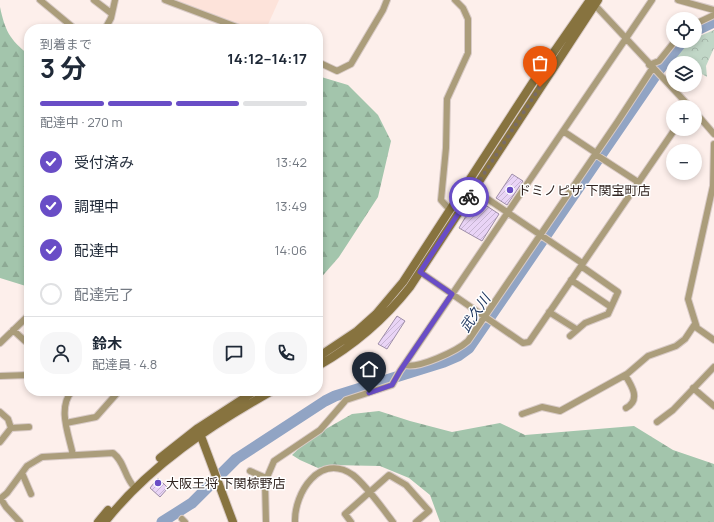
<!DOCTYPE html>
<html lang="ja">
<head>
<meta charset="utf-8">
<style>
  body { margin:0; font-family:Manrope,"Noto Sans JP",sans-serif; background:#f6f6f7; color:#1f2937; height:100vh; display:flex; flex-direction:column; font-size:15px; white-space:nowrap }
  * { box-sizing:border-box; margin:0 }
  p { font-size:13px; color:#747a83 }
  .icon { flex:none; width:22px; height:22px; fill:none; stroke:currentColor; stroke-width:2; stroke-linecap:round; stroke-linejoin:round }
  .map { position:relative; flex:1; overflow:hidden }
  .drawer { position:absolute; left:24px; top:24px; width:299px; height:372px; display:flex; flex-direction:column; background:#fff; border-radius:16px; box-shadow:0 2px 6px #0003 }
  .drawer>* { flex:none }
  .controls { position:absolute; left:666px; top:12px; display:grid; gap:8px }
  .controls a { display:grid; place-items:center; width:36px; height:36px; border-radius:50%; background:#fff; box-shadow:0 2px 6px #0003; font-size:20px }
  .pin { position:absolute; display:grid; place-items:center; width:34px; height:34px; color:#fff; margin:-41px -17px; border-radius:50% 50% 50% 0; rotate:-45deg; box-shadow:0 0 4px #0007 }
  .pin .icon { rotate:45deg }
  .courier { position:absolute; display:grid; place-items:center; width:40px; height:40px; margin:-20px; border:3px solid #694dc6; border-radius:50%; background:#fff; color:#222; box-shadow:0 1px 5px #0007 }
  .summary em { font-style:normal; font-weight:700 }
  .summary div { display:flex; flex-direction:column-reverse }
  .summary { display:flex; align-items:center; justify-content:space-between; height:68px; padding:0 16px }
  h1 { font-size:26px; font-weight:700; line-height:30px }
  .bar { display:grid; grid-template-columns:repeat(4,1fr); gap:6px 4px; align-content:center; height:48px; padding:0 16px }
  .bar i { height:5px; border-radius:3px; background:#e0e1e3 }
  .bar .selected { background:#694dc6 }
  .bar p { grid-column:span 4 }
  .line { display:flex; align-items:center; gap:10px; padding:0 16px; border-top:1px solid #e0e1e3 }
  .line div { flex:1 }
  .round { display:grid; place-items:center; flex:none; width:42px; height:42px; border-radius:16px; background:#f6f6f7 }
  ol { padding:0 16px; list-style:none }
  li { display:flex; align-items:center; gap:12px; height:44px }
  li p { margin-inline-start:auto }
  li .icon { padding:4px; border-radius:50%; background:#694dc6; color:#fff; stroke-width:4 }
  li:last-child { color:#747a83 }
  li i { width:22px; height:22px; border:2px solid #e0e1e3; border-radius:50% }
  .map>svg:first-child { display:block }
</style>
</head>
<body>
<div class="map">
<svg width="714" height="522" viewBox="0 0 714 522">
  <defs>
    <pattern id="forest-firs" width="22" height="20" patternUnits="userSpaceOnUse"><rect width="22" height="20" fill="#a3c5ac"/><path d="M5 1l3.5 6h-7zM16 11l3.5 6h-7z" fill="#8da994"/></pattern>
    <pattern id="park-crowns" width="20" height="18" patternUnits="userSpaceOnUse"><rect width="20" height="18" fill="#c1d7c7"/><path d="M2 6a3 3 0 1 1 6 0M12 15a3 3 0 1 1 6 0" fill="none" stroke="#a6b8ab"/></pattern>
    <pattern id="building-hatch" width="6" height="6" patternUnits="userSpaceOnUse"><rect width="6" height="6" fill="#e9d4f6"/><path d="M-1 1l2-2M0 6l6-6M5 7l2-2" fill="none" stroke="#c8b6d3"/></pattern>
  </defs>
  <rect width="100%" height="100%" fill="#fdefeb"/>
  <path fill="#fde3da" d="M173,0H279L266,29H253Z"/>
  <path fill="url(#forest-firs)" d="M0,7C5,30 9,39 29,55V287L0,278Z
    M318,76L348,85L378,115L391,141L378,197L339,257L318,281Z
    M379,411L410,421L452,432L500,423L525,435L634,426L673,450L714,464V522H440L430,495L409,478L380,466L331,465L318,468L300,460L292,455L310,438L352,414Z"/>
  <path fill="url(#park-crowns)" d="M714,30V48L706,66L707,77L695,70V63H684L674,58L690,41H695V38Z"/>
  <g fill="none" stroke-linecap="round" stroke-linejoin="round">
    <path stroke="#91a4c4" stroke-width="11" d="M695,31L714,22
      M162,522L192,503L236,459L325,401L335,396L444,362L458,356L469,348L660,69L683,41"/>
  </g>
  <path fill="url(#building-hatch)" stroke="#9e8ea8" d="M512,174L523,181L507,205L496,198Z
    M476,199L499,214L482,241L459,228Z
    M397,316L405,321L387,349L378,344Z
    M158,478L168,488L160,497L150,488Z"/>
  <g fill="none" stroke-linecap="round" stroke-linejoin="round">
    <defs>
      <path id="street" d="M40,0L75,29
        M94,0L111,13
        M165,0L242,29
        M678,0L714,10
        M593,3L690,107
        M695,24L714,15
        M105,29L111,18L115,0
        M318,62L337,71L351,64L383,10L387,0
        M649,65L659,61L675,41
        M695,112L714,134
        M563,131L596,153
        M714,144L713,186L688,299L697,328L714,340
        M595,154L638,182
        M467,185L582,263
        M450,210L441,200L446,148L447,99L468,53V19L463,8L455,0
        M420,272L523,343L529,342L675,129
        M571,280L611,307
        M549,312L576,329
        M13,330L25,341
        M570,336L585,323L608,314L618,292L581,266
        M0,343L29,315
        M405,365C418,369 457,351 468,341L618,121L652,69
        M625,375C632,386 641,400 626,408
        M0,376L29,375
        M693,388L714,406
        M72,391C57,408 69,435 73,455
        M0,412L8,419L11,428L0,442
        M522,414L542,407L560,411L627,374L648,356L676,346L685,339L695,324
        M657,422L673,410L714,367
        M66,423L96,417L119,391
        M11,428L29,427
        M250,471L266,478
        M22,473L31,494
        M0,499L7,493L27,466L42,457L113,453C125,462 124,477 135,488
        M1,499L6,507L20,522
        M182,519L185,522
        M266,522L265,482L274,461L320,430L346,400L392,385L400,371L652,0
        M295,522C294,493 320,452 353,475C366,485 383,509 393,522
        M351,522L345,514L389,475L406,485L429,511L416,522"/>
      <path id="secondary" d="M318,357L357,331L376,314L403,282L533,82L590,0
        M318,366C355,345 384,320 410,287L598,0
        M199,431L233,522
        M160,458L198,428L255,391
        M98,522L108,510
        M105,522C150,465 210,426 272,391"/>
    </defs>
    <use href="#street" stroke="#d8cac6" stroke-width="8"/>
    <use href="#secondary" stroke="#d8cac6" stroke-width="10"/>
    <use href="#street" stroke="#ab9d7b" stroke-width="6"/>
    <use href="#secondary" stroke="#87733f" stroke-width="8"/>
  </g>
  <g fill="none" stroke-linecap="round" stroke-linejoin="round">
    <path stroke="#786b67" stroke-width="4" stroke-dasharray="0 7.2" d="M469,197L540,87"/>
    <path stroke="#694dc6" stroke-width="5" d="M369,393L392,385L400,371L452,294L420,272L469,197"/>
  </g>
  <g fill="#694dc6" stroke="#fff" stroke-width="1.5">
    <circle cx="510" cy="190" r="4"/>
    <circle cx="158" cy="483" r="4"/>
  </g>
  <g text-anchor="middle" stroke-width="3" stroke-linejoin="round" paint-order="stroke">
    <g font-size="13" fill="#312420" stroke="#fff" text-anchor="start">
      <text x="518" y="195">ドミノピザ 下関宝町店</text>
      <text x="166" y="488">大阪王将 下関椋野店</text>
    </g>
    <g font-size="14" font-style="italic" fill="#19315b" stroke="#fff">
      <text transform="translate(475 313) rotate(-56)" y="5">武久川</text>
    </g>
  </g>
</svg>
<div class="controls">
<a><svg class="icon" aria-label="locate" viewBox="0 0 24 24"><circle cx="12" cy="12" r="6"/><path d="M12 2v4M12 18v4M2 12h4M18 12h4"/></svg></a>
<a><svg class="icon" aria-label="layers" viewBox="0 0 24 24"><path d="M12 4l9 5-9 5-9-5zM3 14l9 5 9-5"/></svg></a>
<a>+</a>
<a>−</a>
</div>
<div class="pin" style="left:540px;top:87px;background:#ea580c"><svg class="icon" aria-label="bag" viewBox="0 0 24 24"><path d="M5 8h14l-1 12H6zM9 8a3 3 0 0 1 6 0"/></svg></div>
<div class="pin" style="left:369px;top:393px;background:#1f2937"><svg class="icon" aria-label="home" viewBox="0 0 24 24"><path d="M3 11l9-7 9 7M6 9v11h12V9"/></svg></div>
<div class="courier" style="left:469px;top:197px"><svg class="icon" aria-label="bike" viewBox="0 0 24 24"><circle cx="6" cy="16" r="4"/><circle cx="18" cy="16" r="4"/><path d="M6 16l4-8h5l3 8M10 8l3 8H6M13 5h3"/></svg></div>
<section class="drawer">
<div class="summary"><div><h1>3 分</h1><p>到着まで</p></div><em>14:12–14:17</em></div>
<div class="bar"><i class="selected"></i><i class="selected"></i><i class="selected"></i><i></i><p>配達中 · 270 m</p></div>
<ol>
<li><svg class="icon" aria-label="check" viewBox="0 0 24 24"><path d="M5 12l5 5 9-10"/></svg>受付済み<p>13:42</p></li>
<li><svg class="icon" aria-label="check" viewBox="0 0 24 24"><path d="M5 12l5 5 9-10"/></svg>調理中<p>13:49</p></li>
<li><svg class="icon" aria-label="check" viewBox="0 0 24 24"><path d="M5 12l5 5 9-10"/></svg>配達中<p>14:06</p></li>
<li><i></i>配達完了</li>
</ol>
<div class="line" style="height:72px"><a class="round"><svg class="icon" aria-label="person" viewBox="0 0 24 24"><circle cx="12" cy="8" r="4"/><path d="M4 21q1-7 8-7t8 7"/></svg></a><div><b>鈴木</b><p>配達員 · 4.8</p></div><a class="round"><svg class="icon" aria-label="chat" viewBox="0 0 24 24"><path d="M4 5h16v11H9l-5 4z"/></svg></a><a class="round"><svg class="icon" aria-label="phone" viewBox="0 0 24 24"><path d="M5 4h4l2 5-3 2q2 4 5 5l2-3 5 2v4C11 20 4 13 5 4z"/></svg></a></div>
</section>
</div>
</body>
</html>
